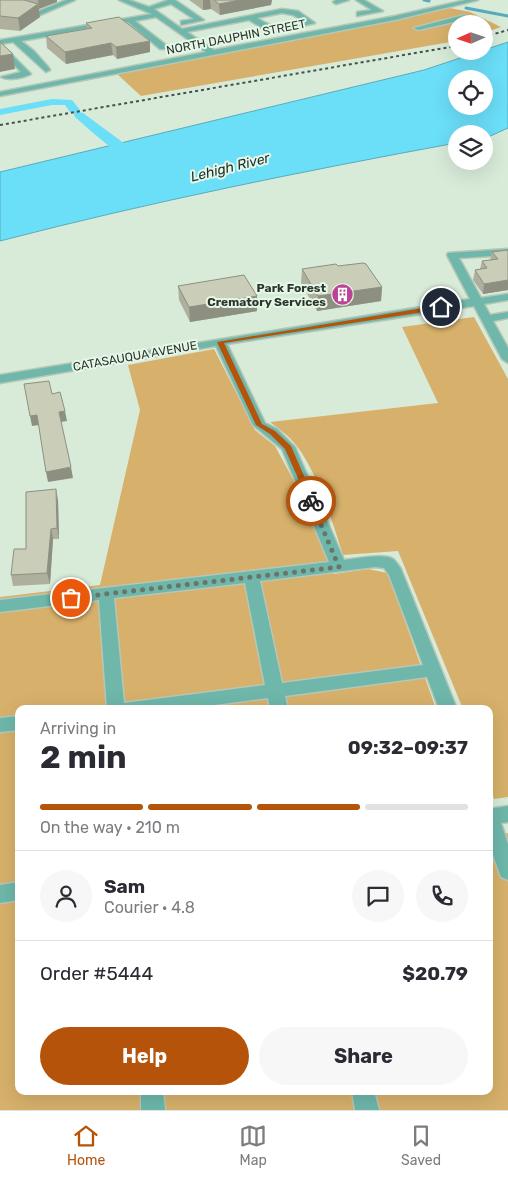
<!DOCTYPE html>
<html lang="en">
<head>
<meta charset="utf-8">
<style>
  body { margin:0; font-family:Rubik,sans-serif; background:#f7f7f7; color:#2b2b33; height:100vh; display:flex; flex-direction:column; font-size:19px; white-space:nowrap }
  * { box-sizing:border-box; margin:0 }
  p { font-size:16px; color:#7c7c81 }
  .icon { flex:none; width:28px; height:28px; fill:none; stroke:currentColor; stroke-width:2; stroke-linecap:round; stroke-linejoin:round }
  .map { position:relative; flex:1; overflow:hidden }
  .side { position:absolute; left:15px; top:705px; width:478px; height:390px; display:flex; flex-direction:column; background:#fff; border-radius:10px; box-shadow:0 5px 20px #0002 }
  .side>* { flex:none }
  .needle { width:32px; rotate:267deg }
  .controls { position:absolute; left:448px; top:15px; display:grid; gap:10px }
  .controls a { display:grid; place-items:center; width:45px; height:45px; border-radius:50%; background:#fff; box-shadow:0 5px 20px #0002; font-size:25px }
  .pin { position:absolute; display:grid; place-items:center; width:42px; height:42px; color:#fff; margin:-21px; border:2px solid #fff; border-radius:50%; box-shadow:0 1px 5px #0007 }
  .courier { position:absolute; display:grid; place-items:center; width:50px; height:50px; margin:-25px; border:4px solid #b45309; border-radius:50%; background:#fff; color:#222; box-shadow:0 1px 6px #0007 }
  .headline em { font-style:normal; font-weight:700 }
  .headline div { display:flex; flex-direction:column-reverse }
  .headline { display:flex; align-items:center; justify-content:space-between; height:85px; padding:0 25px }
  h1 { font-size:32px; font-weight:700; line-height:38px }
  .bar { display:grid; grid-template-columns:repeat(4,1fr); gap:8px 5px; align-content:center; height:60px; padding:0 25px }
  .bar i { height:6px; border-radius:4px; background:#e1e1e2 }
  .bar .current { background:#b45309 }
  .bar p { grid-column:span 4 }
  .line { display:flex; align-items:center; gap:12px; padding:0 25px; border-top:1px solid #e1e1e2 }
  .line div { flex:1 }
  .round { display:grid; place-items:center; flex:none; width:52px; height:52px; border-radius:26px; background:#f7f7f7 }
  .action { display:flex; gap:10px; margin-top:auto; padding:10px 25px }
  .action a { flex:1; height:58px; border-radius:30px; background:#b45309; color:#fff; font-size:20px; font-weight:700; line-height:58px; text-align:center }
  .action a+a { background:#f7f7f7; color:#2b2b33 }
  .tabs { display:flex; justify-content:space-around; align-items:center; height:70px; border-top:1px solid #e1e1e2; background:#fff; font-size:14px; color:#7c7c81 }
  .tabs a { display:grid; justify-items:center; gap:2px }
  .tabs .current { color:#b45309 }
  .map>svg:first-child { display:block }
</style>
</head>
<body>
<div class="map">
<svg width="508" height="1110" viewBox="0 0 508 1110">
  <rect width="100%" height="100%" fill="#d8ebd9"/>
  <path fill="#d7b16b" d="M450,8L470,12L501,27L484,33V24H456V41L141,96L117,74Z
    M474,317L508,379V797L494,799L489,785V709H463L398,551L343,555C332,521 318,473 296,445C289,436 279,429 270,422L438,403L402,327Z
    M214,349L255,430L275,446L294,481L334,574L368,569L388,573L436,709H19V1091H489V837L508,833V1110H0V597L100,585L140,410L128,365Z"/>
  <path fill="#6bdef8" stroke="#59abbc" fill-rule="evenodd" d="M508,42V128L486,138H484V134H456V143C304,171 150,202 0,241V172L424,70ZM456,79H484V106H456Z"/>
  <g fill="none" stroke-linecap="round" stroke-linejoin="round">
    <path stroke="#59abbc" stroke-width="3" d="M424,0L429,1
      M466,8L508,16"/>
    <path fill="#6bdef8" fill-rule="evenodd" d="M52,99L72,100L80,110L79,112L83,113L144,158L142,161C126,165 88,128 75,117L74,113L70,112L65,105H52L0,115V109Z"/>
    <defs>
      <path id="minor" d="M66,0H75L40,15L15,8L19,6L39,11Z
        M119,0H129L149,7L168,0H175L204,20L181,25V21L194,19L171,4L154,9L182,29L282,9L298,11L315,23L278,32L267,31L249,20L187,32L214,50L395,16L466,0H478L395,20L0,96V92L206,52L156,17L135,21L166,45V49H160L128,22L21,41L34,51L49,68L50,70L46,72L13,42L1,44L31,74C24,78 8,81 1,77L21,72L0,50V40L152,14ZM282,13L293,15L305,22C281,27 278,31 257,18Z
        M349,0L336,4L333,2L336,0Z
        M356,0H364L383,11L357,16V12L372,10Z
        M464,15L468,17L467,19L418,30L414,28Z
        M508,249V255L459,258L481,298L508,294V300L484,304L490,315L508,312V318L493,321L508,348V363L502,359L474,306L227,344L265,423L277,429L295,447L344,560C355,559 384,553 393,559C396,561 399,566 401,569L457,709H439L427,677L285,696L288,709H270L268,698L184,709H107L99,600L0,612V600L329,562L282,449L253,425L216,346L0,383V375L470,299L447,255L448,253ZM375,567L384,568L389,575L423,665L282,683L260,581ZM245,583L265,685L124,703L114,598Z
        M19,716V730L0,732V718Z
        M508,806V822L501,823L508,844V880L501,877L489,844V809Z
        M19,882V900L0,903V885Z
        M141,1091H163L165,1110H141Z
        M352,1091H374L379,1110H355Z"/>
    </defs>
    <use href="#minor" stroke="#b6c7b7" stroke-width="3"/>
    <use href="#minor" fill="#6eb7aa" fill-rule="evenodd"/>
    <path stroke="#485149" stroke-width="2" stroke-dasharray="3 3" stroke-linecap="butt" d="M484,37L508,30
      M0,125L456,46"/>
  </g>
  <path fill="#aeb09d" d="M0,0H57V2L38,9L40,17L20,31L0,29Z
    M189,0H272L271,5L220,15L211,9L203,10Z
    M86,23L150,52L117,59L113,55L66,64L47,48L46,36L87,28Z
    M508,250V290L483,294L473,280L475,270L480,269L482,261L490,260L492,252Z
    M302,269L382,287L381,301L317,311L301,283Z
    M178,286L257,311L190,322L179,300Z
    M58,500L59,539H53L50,584L13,586L11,575L26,549Z"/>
  <path fill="#8d9080" d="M38,0H57V2L39,9Z
    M203,0H210L211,9L203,10Z
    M240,0H272L271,5L220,15L219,4Z
    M38,4L40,17L20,31L18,18Z
    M150,41V52L117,59L116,47Z
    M111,43L113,55L66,64L65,52Z
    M13,54L15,69L0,72V56Z
    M508,280V290L483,294L484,284Z
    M382,287L381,301L317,311L318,296Z
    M257,296V311L190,322L189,307Z
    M65,411L67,421L61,422L59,412Z
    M37,415L39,425L32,426L30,416Z
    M71,467L73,478L48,482L46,472Z
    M56,489L58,500L59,539L57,528Z
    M51,529L53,539L50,584L47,573Z"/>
  <path fill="#cacdb7" stroke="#8d9080" d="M0,0H24L38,4L18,18L0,16Z
    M214,0H240L219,4Z
    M119,17L150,41L116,47L111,43L65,52L46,36L92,28L86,23Z
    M0,42L13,54L0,56Z
    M508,250V280L484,284L475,270L487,268L482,261L498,259L492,252Z
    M363,263L366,264L382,287L318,296L302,269L336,264L338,266Z
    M244,275L257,296L189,307L178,286Z
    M49,381L52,394L60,392L65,411L59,412L71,467L46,472L37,415L30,416L24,384Z
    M56,489L57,528L51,529L47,573L11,575L14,549H26V492Z"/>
  <path fill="#b45309" d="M441,305L443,309L224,343L262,424L275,431L291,446L315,501L309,503L285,449L270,434L256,425L217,342Z"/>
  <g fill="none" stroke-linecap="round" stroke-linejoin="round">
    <path stroke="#6a756a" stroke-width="5" stroke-dasharray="0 9" d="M71,598L339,567L311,501"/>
  </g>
  <defs>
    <symbol id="building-disc" viewBox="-11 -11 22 22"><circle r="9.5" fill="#bd4396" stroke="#e5f8e7"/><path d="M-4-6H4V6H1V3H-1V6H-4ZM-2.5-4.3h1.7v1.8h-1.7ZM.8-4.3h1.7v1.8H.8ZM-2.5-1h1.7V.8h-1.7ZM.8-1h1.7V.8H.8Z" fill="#fff"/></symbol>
  </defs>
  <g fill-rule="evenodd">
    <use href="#building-disc" x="330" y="282" width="25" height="25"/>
  </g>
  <g text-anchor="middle" stroke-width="4" stroke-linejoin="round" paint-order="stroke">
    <g font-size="12" fill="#2e352f" stroke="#e5f8e7">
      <text transform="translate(236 37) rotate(-11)" y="4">NORTH DAUPHIN STREET</text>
      <text transform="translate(135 356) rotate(-10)" y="4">CATASAUQUA AVENUE</text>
    </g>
    <g font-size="12" font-weight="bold" fill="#2e352f" stroke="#e5f8e7" text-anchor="end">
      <text x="326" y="292">Park Forest<tspan x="326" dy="14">Crematory Services</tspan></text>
    </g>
    <g font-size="14" font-style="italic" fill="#182d31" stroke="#e5f8e7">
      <text transform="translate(230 167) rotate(-14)" y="5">Lehigh River</text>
    </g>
  </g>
</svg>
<div class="controls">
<a><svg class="needle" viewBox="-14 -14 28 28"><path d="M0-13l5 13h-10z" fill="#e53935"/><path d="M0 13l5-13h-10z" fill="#7c7c81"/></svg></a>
<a><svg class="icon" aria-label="locate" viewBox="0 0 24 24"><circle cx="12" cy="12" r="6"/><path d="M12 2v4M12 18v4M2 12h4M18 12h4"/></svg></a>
<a><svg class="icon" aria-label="layers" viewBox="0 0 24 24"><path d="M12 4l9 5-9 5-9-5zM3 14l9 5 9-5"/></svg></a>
</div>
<div class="pin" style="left:71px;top:598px;background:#ea580c"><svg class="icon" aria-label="bag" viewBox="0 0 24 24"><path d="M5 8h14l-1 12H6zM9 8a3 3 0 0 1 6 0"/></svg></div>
<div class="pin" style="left:441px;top:307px;background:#1f2937"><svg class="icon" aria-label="home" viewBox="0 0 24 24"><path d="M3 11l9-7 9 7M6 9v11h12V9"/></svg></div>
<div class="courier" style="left:311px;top:501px"><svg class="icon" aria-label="bike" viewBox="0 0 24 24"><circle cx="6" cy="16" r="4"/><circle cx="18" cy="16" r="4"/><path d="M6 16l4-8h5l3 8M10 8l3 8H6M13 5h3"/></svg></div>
<section class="side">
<div class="headline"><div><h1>2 min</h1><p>Arriving in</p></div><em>09:32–09:37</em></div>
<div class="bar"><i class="current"></i><i class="current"></i><i class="current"></i><i></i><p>On the way · 210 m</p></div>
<div class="line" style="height:90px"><a class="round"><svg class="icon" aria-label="person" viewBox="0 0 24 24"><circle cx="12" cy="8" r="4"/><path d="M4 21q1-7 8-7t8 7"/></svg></a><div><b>Sam</b><p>Courier · 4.8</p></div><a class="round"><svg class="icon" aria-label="chat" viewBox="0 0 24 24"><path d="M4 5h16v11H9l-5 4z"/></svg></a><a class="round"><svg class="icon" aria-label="phone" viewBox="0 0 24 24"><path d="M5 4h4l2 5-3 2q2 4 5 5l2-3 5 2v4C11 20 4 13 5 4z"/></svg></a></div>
<div class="line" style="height:65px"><div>Order #5444</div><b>$20.79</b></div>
<div class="action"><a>Help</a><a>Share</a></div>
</section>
</div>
<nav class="tabs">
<a class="current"><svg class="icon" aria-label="home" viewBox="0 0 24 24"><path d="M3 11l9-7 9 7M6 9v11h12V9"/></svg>Home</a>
<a><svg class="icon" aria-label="map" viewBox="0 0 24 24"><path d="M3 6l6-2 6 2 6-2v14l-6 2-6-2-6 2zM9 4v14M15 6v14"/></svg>Map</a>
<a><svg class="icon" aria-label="saved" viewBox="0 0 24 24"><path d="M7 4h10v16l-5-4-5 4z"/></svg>Saved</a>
</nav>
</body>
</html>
